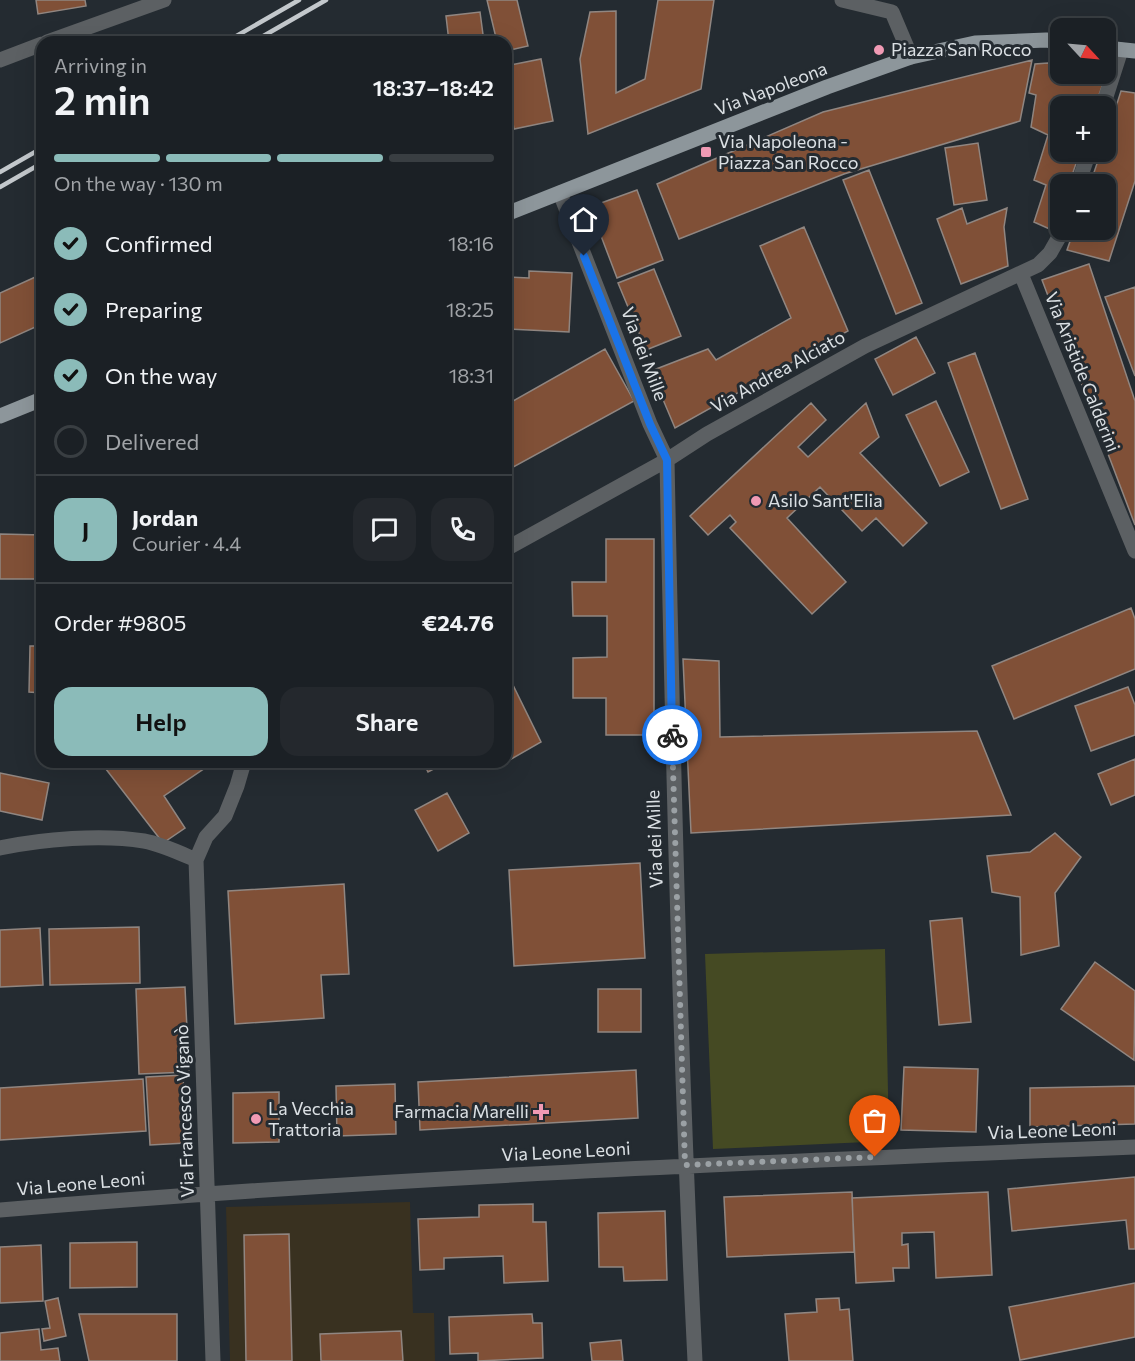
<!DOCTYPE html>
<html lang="en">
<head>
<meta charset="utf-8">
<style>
  body { margin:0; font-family:Commissioner,sans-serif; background:#24282d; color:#f1f3f6; height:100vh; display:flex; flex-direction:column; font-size:22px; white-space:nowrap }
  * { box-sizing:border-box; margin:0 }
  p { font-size:20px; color:#a0a3a7 }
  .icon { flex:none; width:33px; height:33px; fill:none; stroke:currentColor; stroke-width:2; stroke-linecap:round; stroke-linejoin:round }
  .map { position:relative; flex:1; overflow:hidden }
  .drawer { position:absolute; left:36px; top:36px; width:476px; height:732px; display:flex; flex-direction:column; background:#1b2025; border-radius:18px; box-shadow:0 6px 24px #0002,0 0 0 2px #393e42 }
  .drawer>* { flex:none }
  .needle { width:39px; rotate:116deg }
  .fabs { position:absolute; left:1050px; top:18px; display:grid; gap:12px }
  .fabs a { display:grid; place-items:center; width:66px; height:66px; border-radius:12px; background:#1b2025; box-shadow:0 6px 24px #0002,0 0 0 2px #393e42; font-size:30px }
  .pin { position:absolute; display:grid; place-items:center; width:51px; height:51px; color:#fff; margin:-62px -26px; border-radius:50% 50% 50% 0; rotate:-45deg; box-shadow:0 0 6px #0007 }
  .pin .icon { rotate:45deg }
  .courier { position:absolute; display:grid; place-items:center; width:60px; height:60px; margin:-30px; border:4px solid #1a73e8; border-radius:50%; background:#fff; color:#222; box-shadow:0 2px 8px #0007 }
  .overview em { font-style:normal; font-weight:600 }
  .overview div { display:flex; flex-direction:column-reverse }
  .overview { display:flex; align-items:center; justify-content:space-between; height:102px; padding:0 18px }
  h1 { font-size:39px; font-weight:600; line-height:45px }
  .bar { display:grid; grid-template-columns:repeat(4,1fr); gap:9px 6px; align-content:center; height:72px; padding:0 18px }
  .bar i { height:8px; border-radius:4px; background:#393e42 }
  .bar .current { background:#8bbbb9 }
  .bar p { grid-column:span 4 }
  .line { display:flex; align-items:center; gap:15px; padding:0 18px; border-top:2px solid #393e42 }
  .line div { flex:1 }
  .round { display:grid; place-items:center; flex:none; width:63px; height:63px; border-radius:18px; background:#24282d }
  ol { padding:0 18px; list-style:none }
  li { display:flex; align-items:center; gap:18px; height:66px }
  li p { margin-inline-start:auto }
  li .icon { padding:6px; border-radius:50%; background:#8bbbb9; color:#111; stroke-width:4 }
  li:last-child { color:#a0a3a7 }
  li i { width:33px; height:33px; border:3px solid #393e42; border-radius:50% }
  .primary-button { display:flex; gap:12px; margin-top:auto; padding:12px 18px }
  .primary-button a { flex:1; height:69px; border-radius:18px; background:#8bbbb9; color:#111; font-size:24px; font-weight:600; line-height:69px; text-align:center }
  .primary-button a+a { background:#24282d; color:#f1f3f6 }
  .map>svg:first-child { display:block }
</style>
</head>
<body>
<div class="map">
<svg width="1135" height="1361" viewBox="0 0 1135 1361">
  <rect width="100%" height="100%" fill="#242b31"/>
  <path fill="#393120" d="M410,1202L413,1313H434L435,1361H403L401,1331L320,1334L321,1361H292L289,1234L244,1236L246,1361H230L226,1207Z"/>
  <path fill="#454a23" d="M885,949L889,1141L713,1149L705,954Z"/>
  <path fill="#805037" stroke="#908681" stroke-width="1.5" d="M36,0H85L86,6L38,14Z
    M487,0H517L528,46L506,51V42H497Z
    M658,0H714L701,89L588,134L580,59L590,12L616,11V93L645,79Z
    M480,12L484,42H449L446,16Z
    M541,59L553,121L514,129L506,86V66Z
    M1032,60L1020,121L844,174L679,239L657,184L823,112Z
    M1048,63L1060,67V74H1081L1104,81L1095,106H1060V152H1080L1069,184H1060V211L1054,231L1034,222L1046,185L1034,180L1048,135L1031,127L1036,95L1029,93L1035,64Z
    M1121,91L1135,93V181L1109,261L1067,250L1074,230H1106V184H1090L1101,152H1106V138Z
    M978,143L987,200L954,205L945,148Z
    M869,170L922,303L896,314L843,180Z
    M637,190L663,260L617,278L590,207Z
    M962,208L967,224L1007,208L1004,227L1008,266L961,284L937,219Z
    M804,227L848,331L675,428L651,371L708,349L716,360L791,318L760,246Z
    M1089,264L1135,401V525L1042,280Z
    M654,269L681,336L646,350L618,283Z
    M529,271L572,273L569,332L506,329V277L529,278Z
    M42,274V324L0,343V293Z
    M1135,287V376L1105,297Z
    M916,337L935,373L893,395L875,359Z
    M605,349L634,401L506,471V405Z
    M975,353L1028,499L1001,509L948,363Z
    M936,401L969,472L940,486L906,415Z
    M811,403L826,420L798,447L808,457L866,403L879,437L860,453L927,523L903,546L876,518L862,531L820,487L787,518L846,582L812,614L730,528L736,522L730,515L708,535L690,516Z
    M0,534L42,535V579H0Z
    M606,539H654V735H606V698H573V658L607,657V616H573L572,582H606Z
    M1131,608L1135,619V669L1014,719L992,666Z
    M30,646H42V693L29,692Z
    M683,659L719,661L720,737L977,731L1011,815L691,833Z
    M506,671L541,742L506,762Z
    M1128,687L1135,705V735L1091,751L1075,706Z
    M1135,759V795L1111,805L1098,774Z
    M106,762H214L164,796L185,828L163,843L102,764Z
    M423,762H447L428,772Z
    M0,773L49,783L42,820L0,811Z
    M447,793L469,833L438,851L415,810Z
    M1055,833L1081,857L1055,893L1059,946L1021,955L1020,897L992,892L987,856L1030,852Z
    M640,863L645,958L514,966L509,870Z
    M344,884L349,974L321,975L324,1018L235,1024L228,891Z
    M962,918L971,1022L939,1025L930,921Z
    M139,927L140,983L50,985L49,929Z
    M40,928L43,985L0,987V930Z
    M1095,962L1135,991L1134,1060L1061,1009Z
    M185,987L189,1072L139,1074L136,989Z
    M598,989H641V1032H598Z
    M904,1067L978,1069L976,1132L901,1130Z
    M636,1070L638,1118L420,1130L418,1082Z
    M183,1075L186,1143L150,1145L146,1077Z
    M143,1079L146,1131L0,1140V1088Z
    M395,1084L396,1134L337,1136L336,1086Z
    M1135,1086V1124L1030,1127V1088Z
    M279,1092V1142L233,1143V1093Z
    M1135,1177V1249H1129L1126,1220L1012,1231L1008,1189Z
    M852,1192L854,1252L727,1257L724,1197Z
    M988,1192L992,1275L936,1278L934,1232L902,1233V1245L908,1244L909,1268H893L894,1281L856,1283L852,1198Z
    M533,1204V1222H546L548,1281L504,1283L503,1256L444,1258V1269L420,1270L418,1219L479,1217V1205Z
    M665,1211L667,1280L624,1281L623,1267H599L598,1213Z
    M289,1234L292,1361H246L244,1235Z
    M137,1242V1287L70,1288V1243Z
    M41,1245L43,1301L0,1303V1247Z
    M1135,1283V1337L1020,1360L1009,1307Z
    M58,1298L66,1336L44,1341L42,1329L50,1328L45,1301Z
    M839,1298L840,1310L849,1309L853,1361H789L785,1314L817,1312L816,1299Z
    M79,1314H177V1361H89Z
    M532,1314L533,1323H542L543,1358L478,1361V1353L450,1354L449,1317Z
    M39,1329L41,1350L58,1348L60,1361H0V1333Z
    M401,1331L403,1361H321L320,1334Z
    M621,1340L623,1361H592L590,1343Z"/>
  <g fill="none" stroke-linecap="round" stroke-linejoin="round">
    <path stroke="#5c6063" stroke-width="15" d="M842,0L892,12L911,57
      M47,42L164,0
      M0,60L42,44
      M1103,106L1121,50
      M1078,184L1089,152
      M560,193L650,424L667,460C673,761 680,1061 695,1361
      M1021,274L1135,551
      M506,549L667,460L707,434L865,346L1038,265L1050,253L1063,230
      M0,848C42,839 102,834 144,841C161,844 180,853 196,860
      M0,1210C378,1178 756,1162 1135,1147
      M213,1361L196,860L206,837L225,816L237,786L244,762"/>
    <path stroke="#8d969b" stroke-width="15" d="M1106,48L1135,51
      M506,214L827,87L911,57L975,43L1046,40L1060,42
      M0,416L42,399"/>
    <path stroke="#c3c8cc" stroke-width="4.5" d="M226,42L299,0
      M253,42L326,0
      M0,172L42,148
      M0,187L42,163"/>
  </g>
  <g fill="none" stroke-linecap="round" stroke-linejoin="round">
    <path stroke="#9ba1a5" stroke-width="6" stroke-dasharray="0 10.8" d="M672,735L685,1165L875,1157"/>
    <path stroke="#1a73e8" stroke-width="8" d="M584,256L650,424L667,460L672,735"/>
  </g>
  <g fill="#f09ab4" stroke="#242b31" stroke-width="2">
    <circle cx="879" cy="50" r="6"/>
    <rect x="700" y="146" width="12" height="12" rx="3"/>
    <circle cx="756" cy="501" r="6"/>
    <path d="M538 1103h6v6h6v6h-6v6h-6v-6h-6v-6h6z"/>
    <circle cx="256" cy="1119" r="6"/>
  </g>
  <g text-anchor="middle" stroke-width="6" stroke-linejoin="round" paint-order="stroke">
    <g font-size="18" fill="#dbe0e4" stroke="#242b31" text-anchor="start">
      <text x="891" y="56">Piazza San Rocco</text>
      <text x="718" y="148">Via Napoleona -<tspan x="718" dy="21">Piazza San Rocco</tspan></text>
      <text x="768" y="507">Asilo Sant'Elia</text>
      <text x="268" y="1115">La Vecchia<tspan x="268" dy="21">Trattoria</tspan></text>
      <text x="529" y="1118" text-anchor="end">Farmacia Marelli</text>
    </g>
    <g font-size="18" fill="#dbe0e4" stroke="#242b31">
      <text transform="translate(771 89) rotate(-21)" y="6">Via Napoleona</text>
      <text transform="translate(644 354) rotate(69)" y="6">Via dei Mille</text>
      <text transform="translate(778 372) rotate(-29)" y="6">Via Andrea Alciato</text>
      <text transform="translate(1082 372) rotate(68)" y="6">Via Aristide Calderini</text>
      <text transform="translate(655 839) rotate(-92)" y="6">Via dei Mille</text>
      <text transform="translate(185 1111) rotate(-92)" y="6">Via Francesco Viganò</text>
      <text transform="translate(1052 1131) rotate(-2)" y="6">Via Leone Leoni</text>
      <text transform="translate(566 1152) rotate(-3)" y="6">Via Leone Leoni</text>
      <text transform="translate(81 1184) rotate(-5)" y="6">Via Leone Leoni</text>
    </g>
  </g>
</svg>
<div class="fabs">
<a><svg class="needle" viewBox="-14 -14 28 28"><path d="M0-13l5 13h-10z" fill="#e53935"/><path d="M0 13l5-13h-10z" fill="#a0a3a7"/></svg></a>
<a>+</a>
<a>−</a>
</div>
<div class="pin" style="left:875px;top:1157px;background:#ea580c"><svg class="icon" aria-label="bag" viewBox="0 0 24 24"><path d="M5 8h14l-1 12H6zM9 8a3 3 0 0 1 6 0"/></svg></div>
<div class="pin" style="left:584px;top:256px;background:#1f2937"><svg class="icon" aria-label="home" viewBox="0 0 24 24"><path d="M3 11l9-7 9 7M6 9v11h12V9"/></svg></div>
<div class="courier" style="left:672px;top:735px"><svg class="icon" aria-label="bike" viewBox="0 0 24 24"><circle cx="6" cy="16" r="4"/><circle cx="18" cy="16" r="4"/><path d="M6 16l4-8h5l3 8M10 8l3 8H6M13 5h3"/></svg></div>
<section class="drawer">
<div class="overview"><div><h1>2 min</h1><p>Arriving in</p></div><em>18:37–18:42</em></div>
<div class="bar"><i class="current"></i><i class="current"></i><i class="current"></i><i></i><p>On the way · 130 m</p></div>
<ol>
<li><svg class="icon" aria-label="check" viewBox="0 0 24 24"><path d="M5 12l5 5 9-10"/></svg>Confirmed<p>18:16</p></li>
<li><svg class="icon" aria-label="check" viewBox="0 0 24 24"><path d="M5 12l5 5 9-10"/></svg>Preparing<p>18:25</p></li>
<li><svg class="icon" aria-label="check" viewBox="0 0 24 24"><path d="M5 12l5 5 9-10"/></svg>On the way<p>18:31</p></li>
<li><i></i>Delivered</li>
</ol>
<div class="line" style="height:108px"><b class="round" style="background:#8bbbb9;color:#111">J</b><div><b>Jordan</b><p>Courier · 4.4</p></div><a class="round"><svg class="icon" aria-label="chat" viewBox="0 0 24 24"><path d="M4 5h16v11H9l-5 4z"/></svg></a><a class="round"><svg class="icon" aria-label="phone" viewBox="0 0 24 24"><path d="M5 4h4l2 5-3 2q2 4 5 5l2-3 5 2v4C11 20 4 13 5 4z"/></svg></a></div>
<div class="line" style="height:78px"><div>Order #9805</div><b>€24.76</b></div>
<div class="primary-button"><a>Help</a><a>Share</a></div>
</section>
</div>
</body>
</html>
